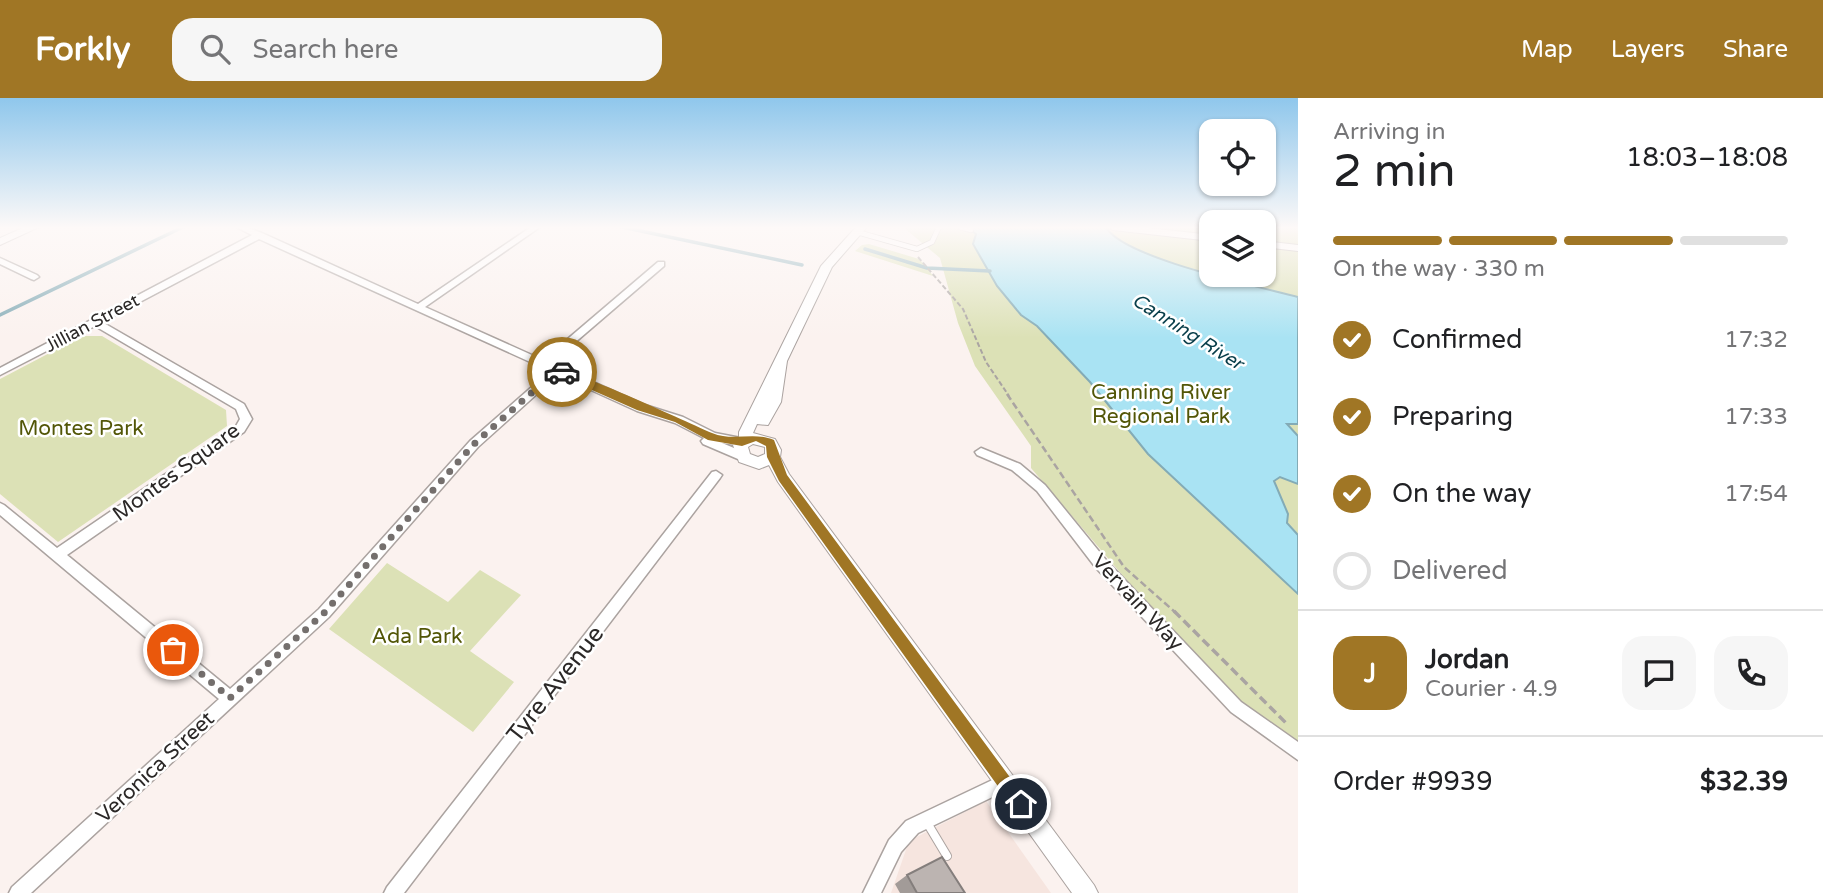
<!DOCTYPE html>
<html lang="en">
<head>
<meta charset="utf-8">
<style>
  body { margin:0; font-family:"Varela Round",sans-serif; background:#f6f6f6; color:#202124; height:100vh; display:flex; flex-direction:column; font-size:26px; white-space:nowrap }
  * { box-sizing:border-box; margin:0 }
  p { font-size:23px; color:#757577 }
  .icon { flex:none; width:38px; height:38px; fill:none; stroke:currentColor; stroke-width:2; stroke-linecap:round; stroke-linejoin:round }
  .map { position:relative; flex:1; overflow:hidden }
  .details { display:flex; flex-direction:column; background:#fff; width:525px }
  .details>* { flex:none }
  .buttons { position:absolute; left:1199px; top:21px; display:grid; gap:14px }
  .buttons a { display:grid; place-items:center; width:77px; height:77px; border-radius:14px; background:#fff; box-shadow:0 2px 5px #0004; font-size:35px }
  .pin { position:absolute; display:grid; place-items:center; width:60px; height:60px; color:#fff; margin:-30px; border:4px solid #fff; border-radius:50%; box-shadow:0 2px 7px #0007 }
  .courier { position:absolute; display:grid; place-items:center; width:70px; height:70px; margin:-35px; border:5px solid #a07625; border-radius:50%; background:#fff; color:#222; box-shadow:0 2px 9px #0007 }
  .headline em { font-style:normal; font-weight:600 }
  .headline div { display:flex; flex-direction:column-reverse }
  .headline { display:flex; align-items:center; justify-content:space-between; height:119px; padding:0 35px }
  h1 { font-size:46px; font-weight:600; line-height:52px }
  .bar { display:grid; grid-template-columns:repeat(4,1fr); gap:10px 7px; align-content:center; height:84px; padding:0 35px }
  .bar i { height:9px; border-radius:5px; background:#e0e0e0 }
  .bar .current { background:#a07625 }
  .bar p { grid-column:span 4 }
  .line { display:flex; align-items:center; gap:18px; padding:0 35px; border-top:2px solid #e0e0e0 }
  .line div { flex:1 }
  .round { display:grid; place-items:center; flex:none; width:74px; height:74px; border-radius:21px; background:#f6f6f6 }
  ol { padding:0 35px; list-style:none }
  li { display:flex; align-items:center; gap:21px; height:77px }
  li p { margin-inline-start:auto }
  li .icon { padding:7px; border-radius:50%; background:#a07625; color:#fff; stroke-width:4 }
  li:last-child { color:#757577 }
  li i { width:38px; height:38px; border:4px solid #e0e0e0; border-radius:50% }
  header { display:flex; align-items:center; gap:42px; box-sizing:border-box; height:98px; padding:0 35px; background:#a07625; color:#fff }
  header strong { font-size:33px }
  nav { display:flex; gap:38px; margin-inline-start:auto; font-size:24px }
  .search { width:490px; height:63px; background:#f6f6f6; display:flex; align-items:center; gap:18px; box-sizing:border-box; padding:0 24px; border-radius:21px; color:#757577; font-size:26px }
  main { display:flex; flex:1; min-height:0 }
  .map>svg:first-child { display:block }
</style>
</head>
<body>
<header>
<strong>Forkly</strong>
<div class="search"><svg class="icon" aria-label="search" viewBox="0 0 24 24"><circle cx="10" cy="10" r="6"/><path d="M15 15l6 6"/></svg>Search here</div>
<nav><a>Map</a><a>Layers</a><a>Share</a></nav>
</header>
<main>
<div class="map">
<svg width="1298" height="795" viewBox="0 0 1298 795">
  <rect width="100%" height="100%" fill="#fbf2ef"/>
  <path fill="#f6e5df" d="M986,703L1051,795H891L909,743Z"/>
  <path fill="#dce1b6" d="M903,129H1211V177H1264V129H1298V653L1228,601L1031,370V348L975,268L958,225L940,160Z
    M869,146L919,161L927,169L864,152L928,171L933,178L855,153L862,147Z
    M82,238H102L226,312L227,328L58,444L0,396V281Z
    M387,465L448,504L480,472L521,497L470,553L514,584L473,634L329,531Z"/>
  <path fill="#a9e3f3" stroke="#83abb6" stroke-width="2" d="M973,129H1106C1122,160 1261,189 1298,199V326H1287L1298,338V386L1280,379L1274,383L1288,416L1287,425L1298,437V496L1148,356L1090,284L1037,228L1021,217L997,188L973,146L976,136L971,132Z"/>
  <g fill="none" stroke-linecap="round" stroke-linejoin="round">
    <path stroke="#83abb6" stroke-width="3.5" d="M622,129L802,167
      M865,151L927,170L990,173
      M0,217L183,129"/>
    <defs>
      <path id="service-far1" d="M960,129L971,132
        M857,134L917,151L932,144L939,129"/>
      <path id="service" d="M926,723L947,758"/>
      <path id="minor" d="M236,129H246L262,135L418,206L531,129H540L425,209L543,262L658,164H664V168L551,265L645,307L683,319L715,335L746,341L748,344L746,347L742,348L722,345L746,355L748,358L746,361H738L703,346L701,343L704,340L675,325L637,313L558,277L478,349L329,519L31,795H9L12,789L219,601L0,417V405L4,407L57,450L236,328L240,321L236,311L95,228L0,277V270L252,137ZM259,141L550,273L470,343L319,511L230,591L67,457L244,334L252,321L244,306L102,224Z
        M0,160L37,177L39,179L34,182L31,181L0,166Z
        M981,350L1020,366L1045,387L1106,462L1241,604L1298,644V662L1231,614L1096,470L1037,393L1012,372L977,357L975,354Z
        M716,373L722,377L720,380L404,795H384L387,789L712,374Z
        M1005,676L1011,678L1013,684L1011,690L918,735L901,754L881,795H863L889,742L906,723Z"/>
      <path id="tertiary" d="M25,129H39L0,147V140Z
        M856,129H867L832,169L787,263L781,304L768,327L757,326L753,335L775,341L781,352L780,359L789,376L1094,787L1098,795H1072L778,384L769,367L759,371L739,364L733,347L739,341V334L821,168ZM753,346L765,349V356L758,359L750,356L748,349Z
        M1108,129H1140L1211,137V143L1113,132Z
        M1264,143L1298,147V153L1264,149Z"/>
    </defs>
    <use href="#service-far1" stroke="#aba3a0" stroke-width="6"/>
    <use href="#service" stroke="#aba3a0" stroke-width="10"/>
    <use href="#minor" stroke="#aba3a0" stroke-width="3"/>
    <use href="#tertiary" stroke="#aba3a0" stroke-width="2"/>
    <path stroke="#aaa4a2" stroke-width="2" stroke-dasharray="5 2.5" stroke-linecap="butt" d="M918,159L963,211L986,264L1009,298"/>
    <path stroke="#aaa4a2" stroke-width="2.5" stroke-dasharray="7 3.5" stroke-linecap="butt" d="M1007,296L1124,469L1176,515"/>
    <path stroke="#aaa4a2" stroke-width="3.5" stroke-dasharray="9 4.5" stroke-linecap="butt" d="M1174,513L1288,627"/>
    <use href="#service-far1" stroke="#fff" stroke-width="4.5"/>
    <use href="#service" stroke="#fff" stroke-width="8"/>
    <use href="#minor" fill="#fff" fill-rule="evenodd"/>
    <use href="#tertiary" fill="#fff" fill-rule="evenodd"/>
  </g>
  <path fill="#a29b98" d="M907,777L965,795H900L895,786Z"/>
  <path fill="#bcb4b1" stroke="#847e7c" stroke-width="2" d="M942,759L965,795H917L907,777Z"/>
  <linearGradient id="sky" x2="0" y2="1"><stop stop-color="#8fc7ec"/><stop offset="0.54" stop-color="#fdf9f8"/><stop offset="1" stop-color="#fdf9f8" stop-opacity="0"/></linearGradient>
  <rect width="1298" height="240" fill="url(#sky)"/>
  <path fill="#a07625" d="M558,272C573,271 689,325 712,335C734,344 752,333 774,342L787,377L1026,701V712H1015L779,383L767,359L766,348L756,343L742,348L708,342L675,324L637,312L558,277Z"/>
  <g fill="none" stroke-linecap="round" stroke-linejoin="round">
    <path stroke="#746f6d" stroke-width="7" stroke-dasharray="0 12.6" d="M173,552L230,600L324,515L474,346L557,272L562,274"/>
  </g>
  <g text-anchor="middle" stroke-width="5" stroke-linejoin="round" paint-order="stroke">
    <g font-size="18" fill="#2b2827" stroke="#fff">
      <text transform="translate(92 225) rotate(-28)" y="6">Jillian Street</text>
    </g>
    <g font-size="19" font-style="italic" fill="#083e4a" stroke="#fff">
      <text transform="translate(1188 233) rotate(32)" y="7">Canning River</text>
    </g>
    <g font-size="21" fill="#525607" stroke="#fff">
      <text x="1161" y="301">Canning River<tspan x="1161" dy="24">Regional Park</tspan></text>
      <text x="81" y="337">Montes Park</text>
      <text x="417" y="545">Ada Park</text>
    </g>
    <g font-size="21" fill="#2b2827" stroke="#fff">
      <text transform="translate(176 374) rotate(-36)" y="7">Montes Square</text>
      <text transform="translate(1138 504) rotate(47)" y="7">Vervain Way</text>
      <text transform="translate(155 669) rotate(-43)" y="7">Veronica Street</text>
    </g>
    <g font-size="24" fill="#2b2827" stroke="#fff">
      <text transform="translate(555 586) rotate(-52)" y="8">Tyre Avenue</text>
    </g>
  </g>
</svg>
<div class="buttons">
<a><svg class="icon" aria-label="locate" viewBox="0 0 24 24"><circle cx="12" cy="12" r="6"/><path d="M12 2v4M12 18v4M2 12h4M18 12h4"/></svg></a>
<a><svg class="icon" aria-label="layers" viewBox="0 0 24 24"><path d="M12 4l9 5-9 5-9-5zM3 14l9 5 9-5"/></svg></a>
</div>
<div class="pin" style="left:173px;top:552px;background:#ea580c"><svg class="icon" aria-label="bag" viewBox="0 0 24 24"><path d="M5 8h14l-1 12H6zM9 8a3 3 0 0 1 6 0"/></svg></div>
<div class="pin" style="left:1021px;top:706px;background:#1f2937"><svg class="icon" aria-label="home" viewBox="0 0 24 24"><path d="M3 11l9-7 9 7M6 9v11h12V9"/></svg></div>
<div class="courier" style="left:562px;top:274px"><svg class="icon" aria-label="car" viewBox="0 0 24 24"><path d="M5 17H2v-5l4-1 3-4h7l3 4 3 1v5h-3M9 17h6M6 11h13"/><circle cx="7" cy="17" r="2"/><circle cx="17" cy="17" r="2"/></svg></div>
</div>
<section class="details">
<div class="headline"><div><h1>2 min</h1><p>Arriving in</p></div><em>18:03–18:08</em></div>
<div class="bar"><i class="current"></i><i class="current"></i><i class="current"></i><i></i><p>On the way · 330 m</p></div>
<ol>
<li><svg class="icon" aria-label="check" viewBox="0 0 24 24"><path d="M5 12l5 5 9-10"/></svg>Confirmed<p>17:32</p></li>
<li><svg class="icon" aria-label="check" viewBox="0 0 24 24"><path d="M5 12l5 5 9-10"/></svg>Preparing<p>17:33</p></li>
<li><svg class="icon" aria-label="check" viewBox="0 0 24 24"><path d="M5 12l5 5 9-10"/></svg>On the way<p>17:54</p></li>
<li><i></i>Delivered</li>
</ol>
<div class="line" style="height:126px"><b class="round" style="background:#a07625;color:#fff">J</b><div><b>Jordan</b><p>Courier · 4.9</p></div><a class="round"><svg class="icon" aria-label="chat" viewBox="0 0 24 24"><path d="M4 5h16v11H9l-5 4z"/></svg></a><a class="round"><svg class="icon" aria-label="phone" viewBox="0 0 24 24"><path d="M5 4h4l2 5-3 2q2 4 5 5l2-3 5 2v4C11 20 4 13 5 4z"/></svg></a></div>
<div class="line" style="height:91px"><div>Order #9939</div><b>$32.39</b></div>
</section>
</main>
</body>
</html>
